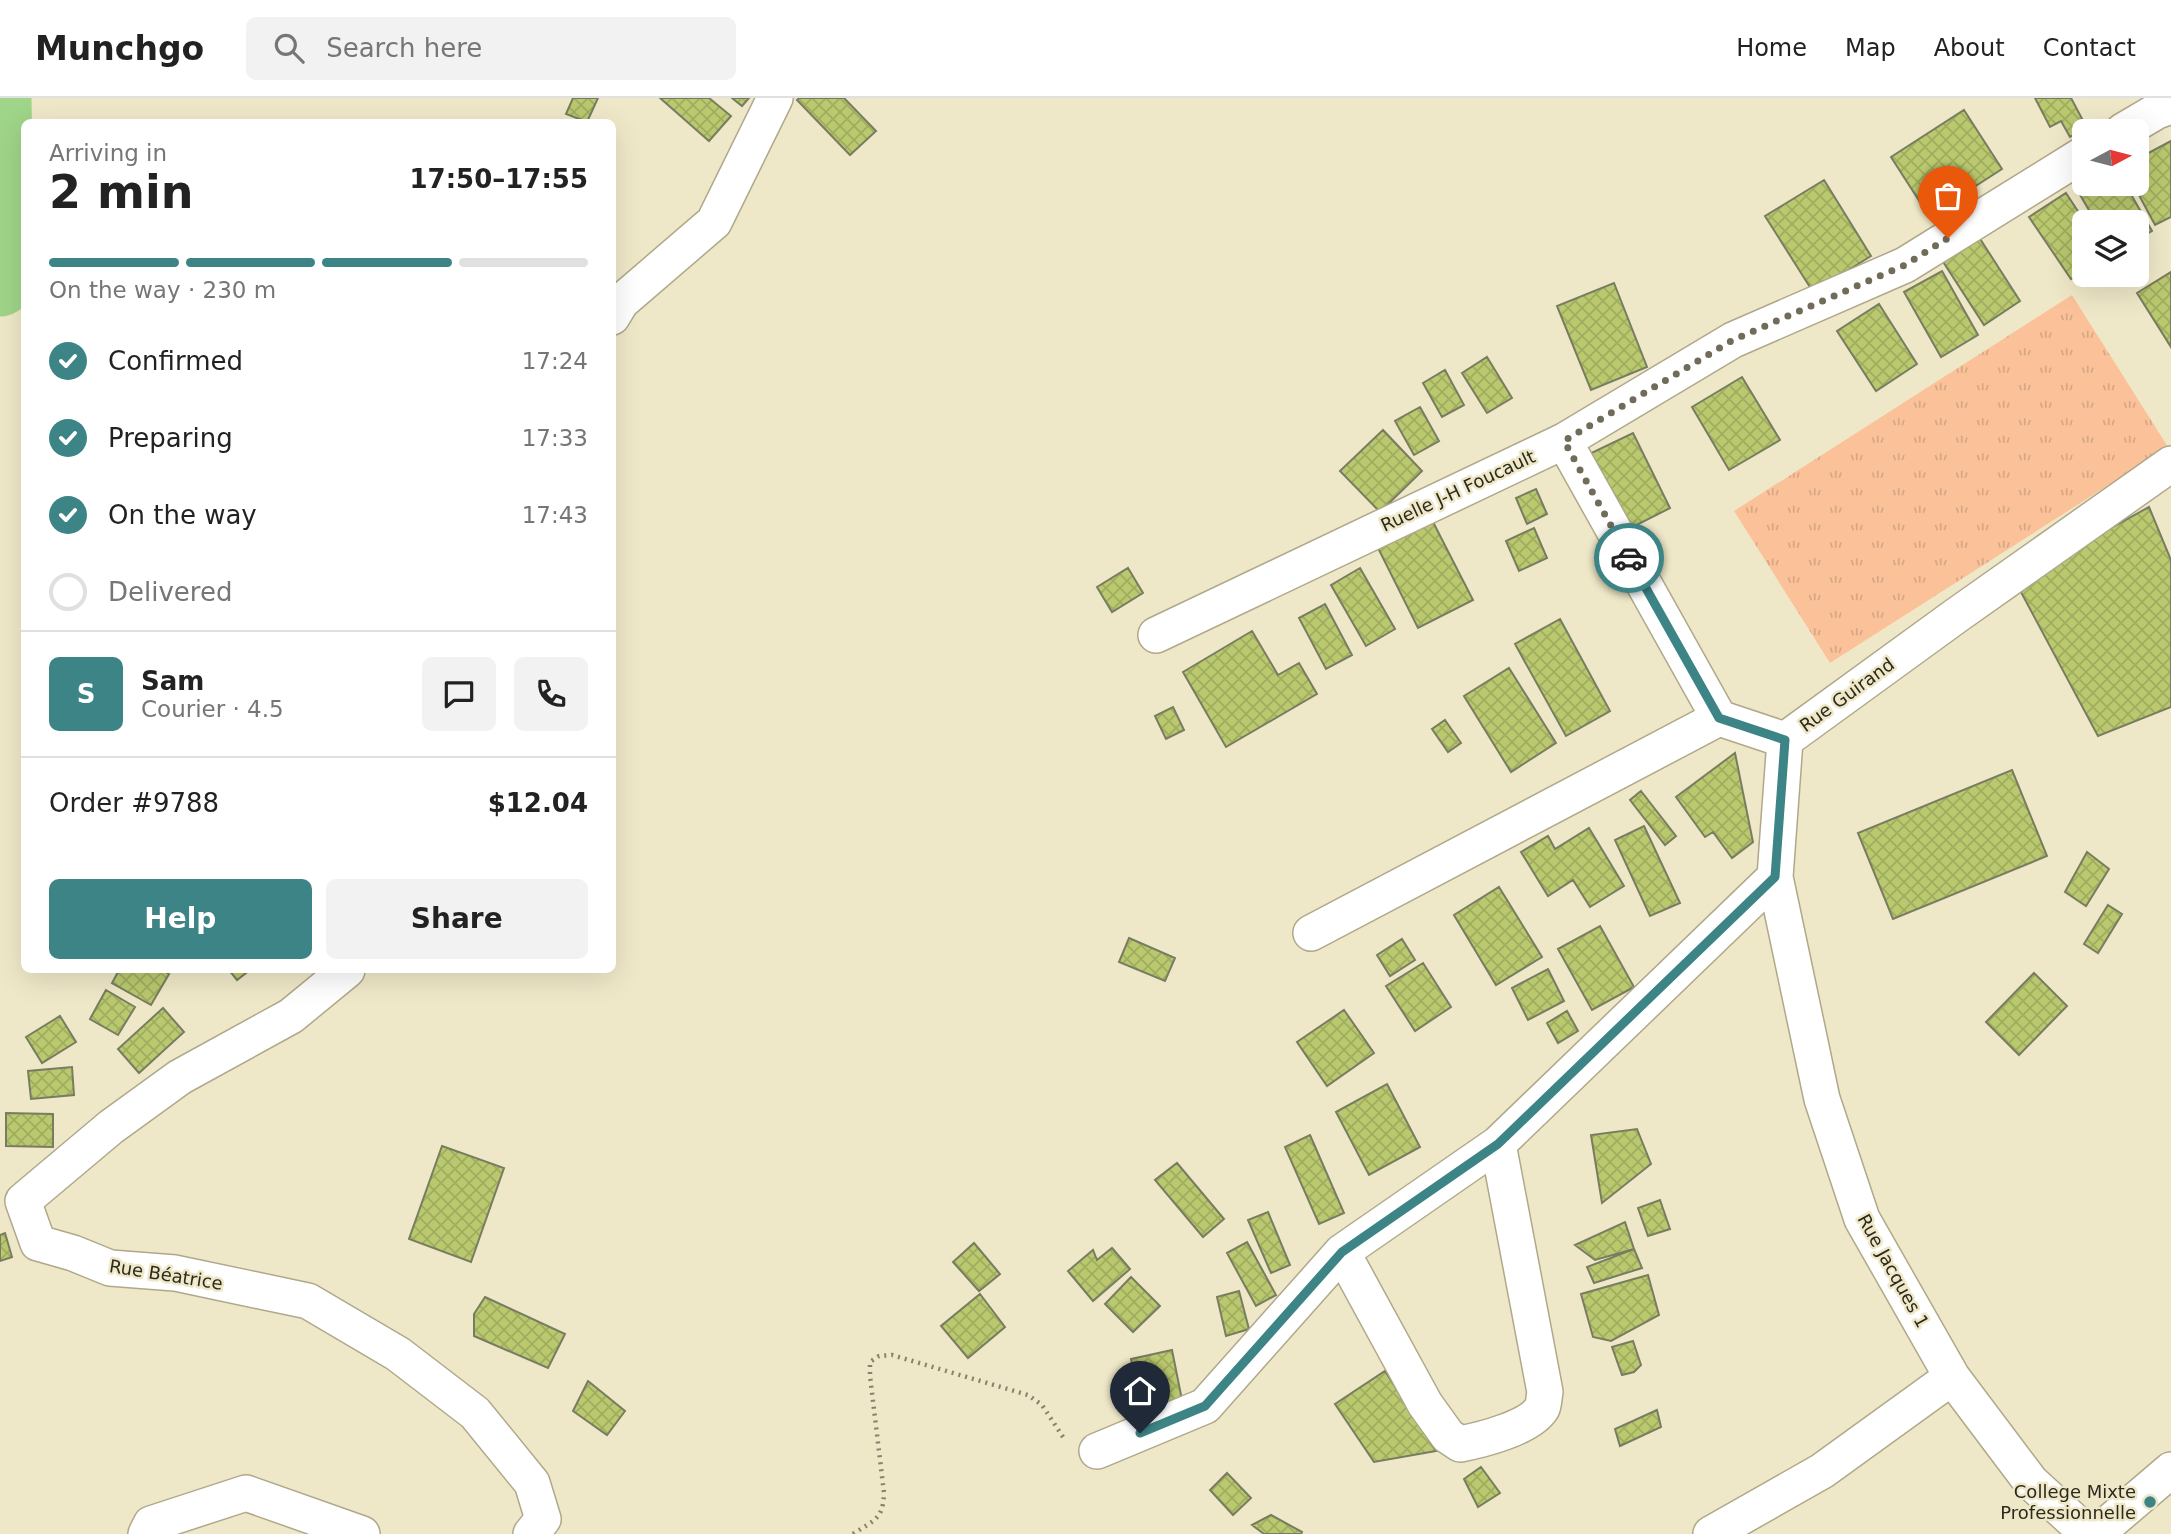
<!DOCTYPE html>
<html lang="en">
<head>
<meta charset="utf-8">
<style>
  body { margin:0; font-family:"DejaVu Sans",sans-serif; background:#f2f2f2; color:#222; height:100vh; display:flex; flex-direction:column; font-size:26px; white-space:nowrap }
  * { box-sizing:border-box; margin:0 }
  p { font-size:23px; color:#767676 }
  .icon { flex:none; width:38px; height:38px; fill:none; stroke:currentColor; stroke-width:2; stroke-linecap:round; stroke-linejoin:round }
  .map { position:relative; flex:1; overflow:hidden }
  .panel { position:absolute; left:21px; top:21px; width:595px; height:854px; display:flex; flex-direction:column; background:#fff; border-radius:10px; box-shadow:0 7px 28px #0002 }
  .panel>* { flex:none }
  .needle { width:46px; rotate:83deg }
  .buttons { position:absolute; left:2072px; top:21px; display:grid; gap:14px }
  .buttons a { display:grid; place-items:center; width:77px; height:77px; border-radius:10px; background:#fff; box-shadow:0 7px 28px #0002; font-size:35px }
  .pin { position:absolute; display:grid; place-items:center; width:60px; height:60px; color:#fff; margin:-72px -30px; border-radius:50% 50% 50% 0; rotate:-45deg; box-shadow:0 0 7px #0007 }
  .pin .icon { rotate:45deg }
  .courier { position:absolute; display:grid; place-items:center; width:70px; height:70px; margin:-35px; border:5px solid #3c8485; border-radius:50%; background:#fff; color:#222; box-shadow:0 2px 9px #0007 }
  .head em { font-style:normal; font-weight:600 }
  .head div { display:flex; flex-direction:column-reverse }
  .head { display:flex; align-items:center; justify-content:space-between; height:119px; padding:0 28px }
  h1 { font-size:46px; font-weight:600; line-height:52px }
  .bar { display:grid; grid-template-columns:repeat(4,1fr); gap:10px 7px; align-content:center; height:84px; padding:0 28px }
  .bar i { height:9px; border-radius:5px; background:#e0e0e0 }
  .bar .selected { background:#3c8485 }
  .bar p { grid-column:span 4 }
  .line { display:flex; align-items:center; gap:18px; padding:0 28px; border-top:2px solid #e0e0e0 }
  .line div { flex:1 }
  .round { display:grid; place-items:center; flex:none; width:74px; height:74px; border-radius:10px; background:#f2f2f2 }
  ol { padding:0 28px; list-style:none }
  li { display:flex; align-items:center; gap:21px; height:77px }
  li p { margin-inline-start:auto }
  li .icon { padding:7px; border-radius:50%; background:#3c8485; color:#fff; stroke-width:4 }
  li:last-child { color:#767676 }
  li i { width:38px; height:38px; border:4px solid #e0e0e0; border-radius:50% }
  .button { display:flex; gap:14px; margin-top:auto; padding:14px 28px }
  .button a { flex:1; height:80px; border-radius:10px; background:#3c8485; color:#fff; font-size:28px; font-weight:600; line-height:80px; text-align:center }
  .button a+a { background:#f2f2f2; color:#222 }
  header { display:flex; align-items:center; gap:42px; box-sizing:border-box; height:98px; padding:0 35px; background:#fff; border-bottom:2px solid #e0e0e0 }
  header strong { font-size:33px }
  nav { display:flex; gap:38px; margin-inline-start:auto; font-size:24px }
  .search { width:490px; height:63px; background:#f2f2f2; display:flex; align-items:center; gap:18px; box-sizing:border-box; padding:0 24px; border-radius:10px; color:#767676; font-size:26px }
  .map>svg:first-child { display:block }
</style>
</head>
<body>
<header>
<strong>Munchgo</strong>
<div class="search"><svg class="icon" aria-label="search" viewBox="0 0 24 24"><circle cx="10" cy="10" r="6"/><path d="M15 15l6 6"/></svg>Search here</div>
<nav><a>Home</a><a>Map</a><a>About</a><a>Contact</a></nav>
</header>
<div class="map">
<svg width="2171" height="1436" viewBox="0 0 2171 1436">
  <defs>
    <pattern id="grass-tufts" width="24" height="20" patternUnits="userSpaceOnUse" patternTransform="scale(1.75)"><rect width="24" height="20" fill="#fbc29a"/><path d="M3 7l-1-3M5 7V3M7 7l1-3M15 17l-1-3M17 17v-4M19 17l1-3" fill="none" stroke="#d7a784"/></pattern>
    <pattern id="building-cross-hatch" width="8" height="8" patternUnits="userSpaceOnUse" patternTransform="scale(1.75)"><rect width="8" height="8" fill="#bac96e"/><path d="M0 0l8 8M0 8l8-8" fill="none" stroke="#a0ad5f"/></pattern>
  </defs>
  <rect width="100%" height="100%" fill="#efe8c8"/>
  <path fill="url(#grass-tufts)" d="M2072,197L2168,349L1830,565L1734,413Z"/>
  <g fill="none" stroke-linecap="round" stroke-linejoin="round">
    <path stroke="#9fd588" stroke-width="63" d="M0,187L3,185L0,0"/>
  </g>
  <path fill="url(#building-cross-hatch)" stroke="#787d61" stroke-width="2" d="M573,0H598L587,24L566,16Z
    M660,0H709L731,18L709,43Z
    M732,0H749L742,8Z
    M799,0H844L876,33L850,57L797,2Z
    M2035,0H2071L2087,30L2070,39L2061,23L2050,29Z
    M1964,12L2002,71L1929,118L1891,59Z
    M2171,43V119L2155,127L2133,86H2137V61Z
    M1824,82L1871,158L1813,194L1765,118Z
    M2084,85L2125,86L2152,133L2137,142V124H2096L2076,90Z
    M2066,95L2085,124L2084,172L2071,181L2029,119Z
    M1977,136L2020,203L1984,227L1940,159Z
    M1942,173L1978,237L1941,259L1904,194Z
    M2171,174V249L2137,195Z
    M1614,185L1647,269L1591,292L1557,208Z
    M1879,206L1917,266L1876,293L1837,233Z
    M1487,259L1512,300L1487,315L1462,275Z
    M1445,272L1464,307L1442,319L1423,285Z
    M1742,279L1780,342L1729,372L1692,309Z
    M1420,309L1439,343L1414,357L1395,323Z
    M1383,332L1422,373L1380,414L1340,373Z
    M1633,335L1670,410L1619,436L1581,360Z
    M1536,391L1547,416L1527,426L1516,400Z
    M2149,409L2171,462V609L2098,638L2015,483Z
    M1432,422L1473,502L1418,530L1378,450Z
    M1534,430L1547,460L1519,473L1506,443Z
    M1128,470L1143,495L1112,514L1097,489Z
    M1360,470L1395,531L1366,548L1331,487Z
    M1325,506L1352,557L1326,571L1299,520Z
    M1560,521L1610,613L1566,638L1515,546Z
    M1252,533L1278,577L1299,565L1317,596L1226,649L1183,574Z
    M1509,570L1556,645L1511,674L1464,598Z
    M1173,609L1184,632L1166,641L1155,618Z
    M1445,622L1461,645L1448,654L1432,631Z
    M1735,655L1753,744L1732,760L1713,734L1705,739L1676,699Z
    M2012,672L2047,758L1893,821L1858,735Z
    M1641,693L1676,738L1665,747L1630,702Z
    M1644,728L1680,805L1650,818L1615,742Z
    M1589,730L1624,788L1590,809L1573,782L1548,798L1521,754L1548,738L1555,751Z
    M2087,754L2109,771L2086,808L2065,794Z
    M1499,789L1542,859L1496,887L1454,817Z
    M2108,807L2122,816L2098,855L2084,846Z
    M1600,828L1634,889L1592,912L1558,851Z
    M1129,840L1175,860L1165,883L1119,864Z
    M1402,841L1415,862L1390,878L1377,857Z
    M1423,865L1451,909L1415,933L1386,888Z
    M1548,871L1564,903L1528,922L1512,890Z
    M119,872H162L169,876L151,907L112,885Z
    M229,872H250L237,882Z
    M2034,875L2067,908L2019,957L1986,924Z
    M106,892L135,909L118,937L90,921Z
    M163,910L184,934L139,975L118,951Z
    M1344,912L1374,955L1327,988L1297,944Z
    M1567,913L1578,933L1558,945L1547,925Z
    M60,918L76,944L42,965L26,939Z
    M72,969L74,997L31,1001L28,973Z
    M1387,986L1420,1049L1369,1077L1336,1014Z
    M6,1015L53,1016V1049L6,1048Z
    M1637,1031L1651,1066L1602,1105L1591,1037Z
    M1310,1037L1344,1115L1319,1126L1285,1049Z
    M442,1048L504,1070L471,1164L409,1141Z
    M1177,1065L1224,1121L1203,1139L1155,1082Z
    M1660,1102L1670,1131L1648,1138L1638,1110Z
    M1268,1114L1290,1167L1271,1175L1248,1122Z
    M1625,1124L1634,1151L1595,1162L1575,1147Z
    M5,1135L12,1159L0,1163V1137Z
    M1247,1144L1276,1197L1256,1208L1227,1155Z
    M974,1145L1000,1176L979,1193L953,1164Z
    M1112,1150L1130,1171L1093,1203L1068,1173L1093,1152L1097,1162Z
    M1634,1151L1642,1170L1594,1185L1587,1169Z
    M1648,1177L1659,1217L1611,1243L1593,1239L1581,1196Z
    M1131,1179L1160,1208L1133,1234L1105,1206Z
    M1239,1193L1249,1231L1226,1238L1217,1199Z
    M980,1196L1005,1229L968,1260L941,1228Z
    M485,1199L565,1236L548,1270L474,1238V1216Z
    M1633,1243L1641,1267L1634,1274L1622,1277L1612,1249Z
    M1172,1252L1182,1302L1142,1310L1131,1261Z
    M1385,1273L1436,1353L1374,1364L1335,1306Z
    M588,1283L625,1313L607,1337L573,1313Z
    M1657,1312L1661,1329L1620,1348L1615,1331Z
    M1481,1369L1500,1395L1478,1409L1464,1381Z
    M1227,1375L1251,1400L1233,1417L1210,1392Z
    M1271,1417L1302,1434L1301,1436H1264L1252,1427Z"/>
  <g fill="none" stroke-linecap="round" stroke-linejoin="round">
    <defs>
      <path id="minor" d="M2123,33L2157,13L2171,8
        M612,219L621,204L714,124L775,0
        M1564,343L1719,620L1785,642
        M1156,537L1564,343L1733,242L1905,167L2084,56
        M1775,779L1822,1001L1862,1121L1952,1279L2031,1384L2088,1436
        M1311,835L1719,620
        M347,872L291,918L180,979L111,1029L23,1103L38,1145L73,1155L110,1170L175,1175L308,1203L398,1256L475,1315L532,1385L543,1421L531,1436
        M1342,1154L1425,1306L1448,1338L1460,1346C1481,1342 1530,1330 1542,1310C1544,1306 1544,1298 1545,1294L1498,1046
        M1097,1353L1205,1308L1342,1154L1498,1046L1775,779L1785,642L1957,517L2171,366
        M146,1436L151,1426L246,1395L362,1436
        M1711,1436L1822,1373L1952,1279
        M2096,1436L2171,1372"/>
    </defs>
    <use href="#minor" stroke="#afa88a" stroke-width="38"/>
    <path stroke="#87826d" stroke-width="4.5" stroke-dasharray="2 5" stroke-linecap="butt" d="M853,1436C874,1422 883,1422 884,1395L870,1278V1264L879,1258L892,1257L1028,1297L1042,1307L1065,1342"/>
    <use href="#minor" stroke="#fff" stroke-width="35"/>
  </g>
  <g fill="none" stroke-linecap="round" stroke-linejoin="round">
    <path stroke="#706c59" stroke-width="7" stroke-dasharray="0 12.6" d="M1629,460L1564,343L1733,242L1905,167L1948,140"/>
    <path stroke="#3c8485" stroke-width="9" d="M1140,1335L1205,1308L1342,1154L1498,1046L1775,779L1785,642L1719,620L1629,460"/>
  </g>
  <circle fill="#3c8485" stroke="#efe8c8" stroke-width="2.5" cx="2150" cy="1404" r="7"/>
  <g text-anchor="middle" stroke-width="5" stroke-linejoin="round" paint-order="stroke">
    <g font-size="18" fill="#2c291d" stroke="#efe8c8">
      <text transform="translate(1458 393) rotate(-25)" y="6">Ruelle J-H Foucault</text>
      <text transform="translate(1847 597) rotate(-36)" y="6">Rue Guirand</text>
      <text transform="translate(1893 1173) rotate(61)" y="6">Rue Jacques 1</text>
      <text transform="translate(166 1177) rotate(9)" y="6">Rue Béatrice</text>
    </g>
    <g font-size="18" fill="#2c291d" stroke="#efe8c8" text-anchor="end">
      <text x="2136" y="1400">College Mixte<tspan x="2136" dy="21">Professionnelle</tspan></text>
    </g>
  </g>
</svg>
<div class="buttons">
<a><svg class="needle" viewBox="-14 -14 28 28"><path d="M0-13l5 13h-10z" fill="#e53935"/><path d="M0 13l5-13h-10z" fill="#767676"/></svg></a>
<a><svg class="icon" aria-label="layers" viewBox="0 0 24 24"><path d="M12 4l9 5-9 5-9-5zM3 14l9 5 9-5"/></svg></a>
</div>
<div class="pin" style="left:1948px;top:140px;background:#ea580c"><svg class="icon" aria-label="bag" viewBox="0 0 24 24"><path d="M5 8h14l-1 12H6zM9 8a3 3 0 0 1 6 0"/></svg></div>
<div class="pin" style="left:1140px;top:1335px;background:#1f2937"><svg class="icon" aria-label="home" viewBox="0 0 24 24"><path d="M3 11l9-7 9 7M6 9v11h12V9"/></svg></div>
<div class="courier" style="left:1629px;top:460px"><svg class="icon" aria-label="car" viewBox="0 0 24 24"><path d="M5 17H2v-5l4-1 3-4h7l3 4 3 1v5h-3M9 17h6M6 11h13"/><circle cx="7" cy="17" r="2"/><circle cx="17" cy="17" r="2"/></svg></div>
<section class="panel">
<div class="head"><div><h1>2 min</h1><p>Arriving in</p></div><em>17:50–17:55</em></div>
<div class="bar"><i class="selected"></i><i class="selected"></i><i class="selected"></i><i></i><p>On the way · 230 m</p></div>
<ol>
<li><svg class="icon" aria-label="check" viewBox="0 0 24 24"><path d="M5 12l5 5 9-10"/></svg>Confirmed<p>17:24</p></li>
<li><svg class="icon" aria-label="check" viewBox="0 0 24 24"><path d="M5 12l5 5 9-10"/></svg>Preparing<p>17:33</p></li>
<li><svg class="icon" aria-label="check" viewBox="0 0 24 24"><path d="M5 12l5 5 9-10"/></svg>On the way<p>17:43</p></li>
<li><i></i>Delivered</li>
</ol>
<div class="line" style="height:126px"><b class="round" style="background:#3c8485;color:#fff">S</b><div><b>Sam</b><p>Courier · 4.5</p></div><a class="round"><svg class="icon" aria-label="chat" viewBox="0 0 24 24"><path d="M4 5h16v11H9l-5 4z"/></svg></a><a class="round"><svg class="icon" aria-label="phone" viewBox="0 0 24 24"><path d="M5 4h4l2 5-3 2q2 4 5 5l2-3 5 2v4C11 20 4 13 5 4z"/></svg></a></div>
<div class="line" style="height:91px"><div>Order #9788</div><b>$12.04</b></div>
<div class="button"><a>Help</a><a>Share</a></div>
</section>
</div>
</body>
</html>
